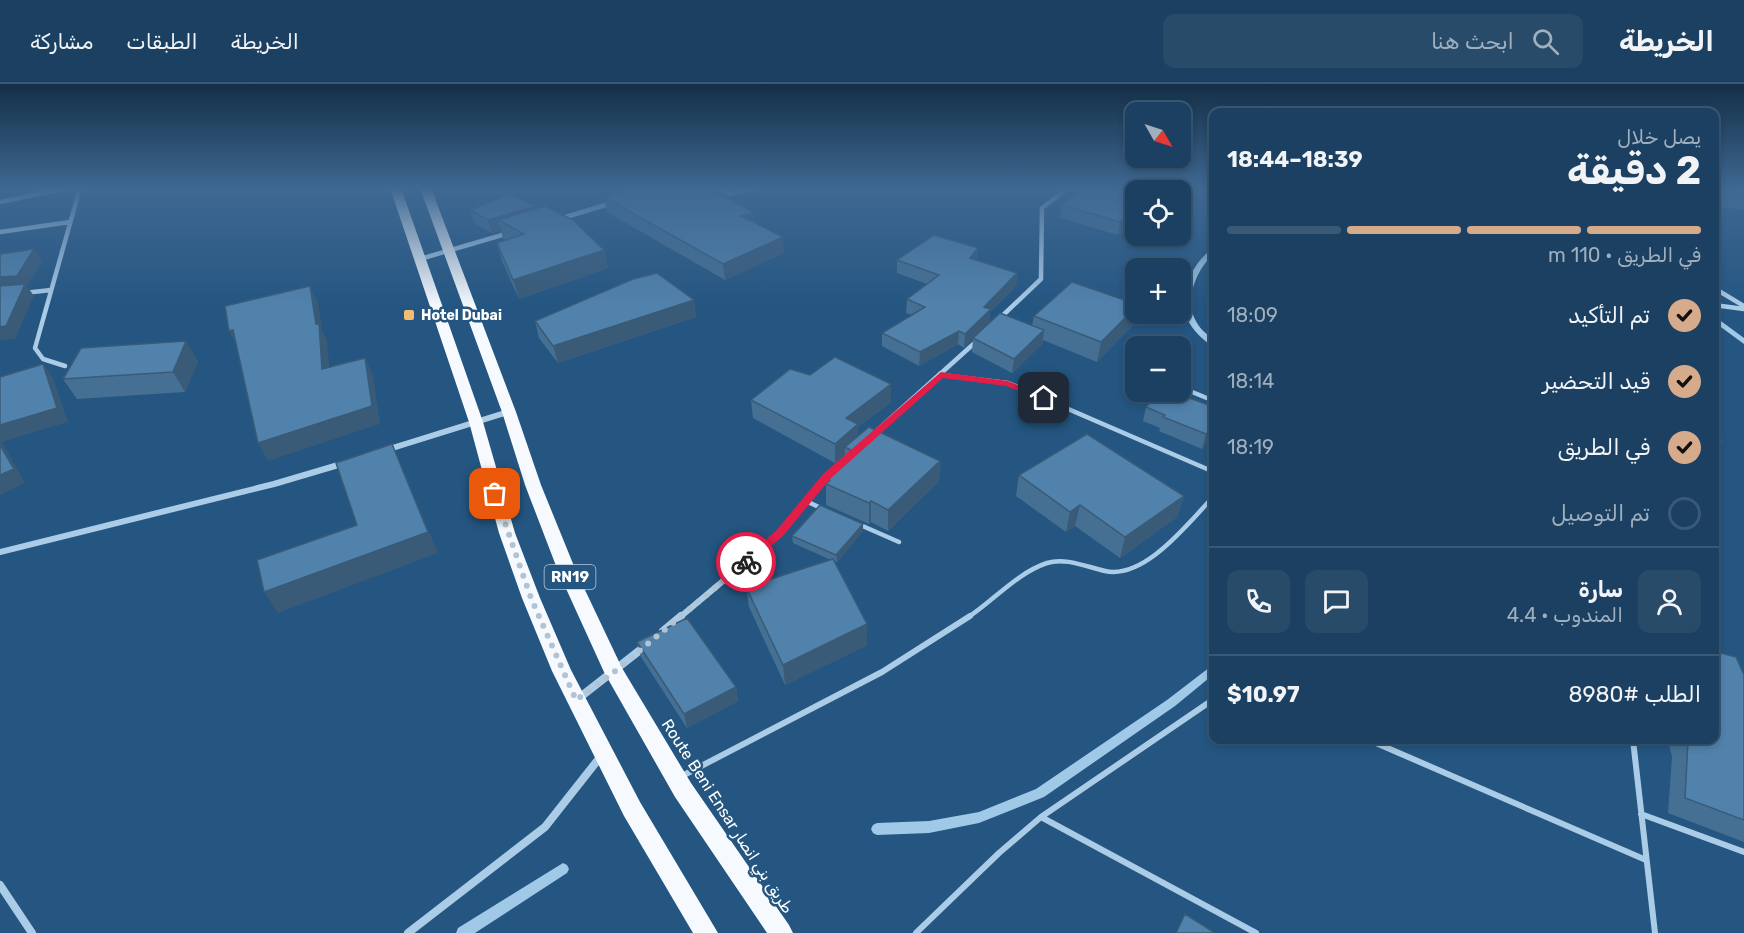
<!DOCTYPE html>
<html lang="ar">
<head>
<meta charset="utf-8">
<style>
  body { margin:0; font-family:Rubik,"Noto Sans Arabic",sans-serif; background:#284b6a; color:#f1f3f6; direction:rtl; height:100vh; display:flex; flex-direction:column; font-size:22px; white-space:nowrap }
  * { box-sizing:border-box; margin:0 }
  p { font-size:20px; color:#a0afbd }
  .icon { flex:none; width:33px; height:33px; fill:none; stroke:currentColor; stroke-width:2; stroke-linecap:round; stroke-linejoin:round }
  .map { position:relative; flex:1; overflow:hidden; direction:ltr }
  .details { position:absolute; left:1209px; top:24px; width:510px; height:636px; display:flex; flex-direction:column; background:#1b4061; border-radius:12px; box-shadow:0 3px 9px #0003,0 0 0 2px #395976; direction:rtl }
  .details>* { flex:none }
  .needle { width:39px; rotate:129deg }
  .tools { position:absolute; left:1125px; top:18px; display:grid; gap:12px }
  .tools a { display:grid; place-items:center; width:66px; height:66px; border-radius:12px; background:#1b4061; box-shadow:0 3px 9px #0003,0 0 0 2px #395976; font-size:30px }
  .pin { position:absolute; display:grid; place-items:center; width:51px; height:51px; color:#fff; margin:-26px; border-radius:12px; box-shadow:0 3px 9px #0006 }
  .courier { position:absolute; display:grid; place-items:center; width:60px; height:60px; margin:-30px; border:4px solid #e11d48; border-radius:50%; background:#fff; color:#222; box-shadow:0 2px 8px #0007 }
  .summary em { font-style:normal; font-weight:700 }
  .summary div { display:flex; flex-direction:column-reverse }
  .summary { display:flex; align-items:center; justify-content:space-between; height:102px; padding:0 18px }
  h1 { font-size:39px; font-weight:700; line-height:45px }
  .bar { display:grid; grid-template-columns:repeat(4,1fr); gap:9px 6px; align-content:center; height:72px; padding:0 18px }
  .bar i { height:8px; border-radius:4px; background:#395976 }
  .bar .active { background:#d6ab8b }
  .bar p { grid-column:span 4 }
  .line { display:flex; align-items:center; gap:15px; padding:0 18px; border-top:2px solid #395976 }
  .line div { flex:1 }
  .round { display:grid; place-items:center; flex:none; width:63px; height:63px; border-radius:12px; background:#284b6a }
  ol { padding:0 18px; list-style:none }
  li { display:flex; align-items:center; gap:18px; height:66px }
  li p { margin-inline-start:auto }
  li .icon { padding:6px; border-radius:50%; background:#d6ab8b; color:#111; stroke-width:4 }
  li:last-child { color:#a0afbd }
  li i { width:33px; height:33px; border:3px solid #395976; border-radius:50% }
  header { display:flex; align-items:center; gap:36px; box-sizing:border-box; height:84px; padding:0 30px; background:#1b4061; border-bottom:2px solid #395976 }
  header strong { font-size:28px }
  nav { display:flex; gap:33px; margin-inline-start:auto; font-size:21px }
  .search { width:420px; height:54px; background:#284b6a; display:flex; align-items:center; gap:15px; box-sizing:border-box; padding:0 21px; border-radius:12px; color:#a0afbd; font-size:22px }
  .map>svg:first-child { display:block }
</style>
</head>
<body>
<header>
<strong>الخريطة</strong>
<div class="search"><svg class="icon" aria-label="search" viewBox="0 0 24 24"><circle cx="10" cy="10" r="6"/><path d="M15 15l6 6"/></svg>ابحث هنا</div>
<nav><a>الخريطة</a><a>الطبقات</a><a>مشاركة</a></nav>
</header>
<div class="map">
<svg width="1744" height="849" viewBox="0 0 1744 849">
  <rect width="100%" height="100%" fill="#245681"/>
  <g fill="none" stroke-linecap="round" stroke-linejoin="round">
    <path fill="#a0c8e7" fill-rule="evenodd" d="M1214,164V170C1196,185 1183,218 1197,239C1201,246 1208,251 1214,256V263C1204,257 1192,246 1188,236C1177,212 1192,177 1214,164Z
      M1714,232L1744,254V260L1714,238Z
      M1214,580V590L1175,622L1044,713L979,739L929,749L877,751L873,749L871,745L873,741L877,739L929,737L979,728L1036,705L1167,616Z
      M563,779L567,781L569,785L567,789L475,849H456L458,844Z"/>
    <path stroke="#abcce7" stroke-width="4" d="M1129,283L1136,285"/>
    <path stroke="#abcce7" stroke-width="4.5" d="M941,291L1008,299L1214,388
      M1180,303L1214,317
      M806,417L823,425
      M858,440L899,458
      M967,534C993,517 1017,489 1047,479C1065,473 1087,483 1105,487C1145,496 1189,438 1214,412"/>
    <path stroke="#abcce7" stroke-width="6" d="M1369,656L1646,776
      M1633,656L1655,849
      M682,692L882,588L970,532
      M1641,730L1744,768
      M1041,733L1256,849
      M916,849L999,769L1041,733L1214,615"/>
    <path stroke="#abcce7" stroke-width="4.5" d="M715,104L730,110L756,104
      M0,118L66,104
      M559,135L612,119
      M0,148L70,138
      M420,175L509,149
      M1714,204L1744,222
      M24,209L51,206
      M1714,221L1744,225
      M999,235L1041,195L1042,124L1068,104
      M65,282L43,275L35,264L80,104
      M939,291L979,255"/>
    <path stroke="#abcce7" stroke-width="6" d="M873,351L941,290
      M386,366L508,328
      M0,468L274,400L345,379
      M679,534L780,449L827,393L850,372"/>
    <path stroke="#abcce7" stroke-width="8" d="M663,547L681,532
      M579,614L644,563
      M0,801L32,849
      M408,849L545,743L601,672"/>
    <path fill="#f6fafe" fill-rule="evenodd" d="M390,104H401L483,338L515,449L540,514L571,586L640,718L718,849H693L624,732L552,587L522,514L499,449L469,338Z
      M420,104H431L516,328L541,401L576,487L622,584L691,699L789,841L793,849H767L675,713L604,588L558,487L525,401L502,328Z"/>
  </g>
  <path fill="#467093" d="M1071,104H1177L1174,106H1136V137L1118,151L1060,134L1062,121L1077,109L1071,107Z
    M1714,104H1744V126L1714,122Z
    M604,113L754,129L755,139L784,169L725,196L607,128Z
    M535,122L536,125L604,166L608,184L519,215L502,177L497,159L506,156L503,155L501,146L492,149L474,139L470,126Z
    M978,164L977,176L1017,189L1016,202L990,228L989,239L1032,242L1034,232L1134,240L1097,278L1043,256L1042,260L1012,289L972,268L973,254L964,264L958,260L919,282L882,262V249L912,231L906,229L907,215L927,200L897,189V176Z
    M694,216L696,233L558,279L539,254L535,237Z
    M198,277L185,308L77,315L63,295Z
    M810,291L891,318L858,343V352L940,377L939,397L888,447L871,438L869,440L826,421V400L827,399V394L845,378V370L835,379L753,334L751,316Z
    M1146,323H1214V349L1202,365L1159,347L1160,344L1143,337Z
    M1714,334L1722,358L1714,368Z
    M1019,391L1184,412L1177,433L1120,474L1075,442L1066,448L1016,412Z
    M863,440V447L837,478L834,477L867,561L785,601L749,523L746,503L831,476L793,459L792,452Z
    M637,558L736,603L738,617L687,644L641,573Z
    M1720,569L1744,591V758L1668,729L1672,673L1668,656H1714Z"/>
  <path fill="#395b78" d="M257,104H311L261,114Z
    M1164,104H1177L1174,106H1161Z
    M535,122L538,135L498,136L501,146L492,149L488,136Z
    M1136,126V137L1118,151L1120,138Z
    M754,129L755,145L741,132Z
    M783,153L784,169L725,196L723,180Z
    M978,164L977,177L970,174Z
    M34,165L43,177L27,202L34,212L15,255L0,256V193Z
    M604,166L608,184L519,215L513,196Z
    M1017,189L1016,202L990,228L989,239L964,264L965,250L984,223Z
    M310,202L318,219L322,246L327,256L331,302L322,285Z
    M694,216L696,233L558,279L553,262Z
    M1136,223V230L1134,240L1097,278L1101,258Z
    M233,246L238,264L229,247Z
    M1044,246L1042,260L1012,289L1014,275Z
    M959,247L958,260L919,282L920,268Z
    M186,257L198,277L185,308L173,288Z
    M365,274L373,291L380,340L268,377L258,359Z
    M43,280L53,294L68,338L2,358L25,399L0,411V341Z
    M891,300V318L858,343L859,358L845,363V370L835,379V360L846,334Z
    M1214,341V349L1202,365L1206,350Z
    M392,360L438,469L278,529L264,508L428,448Z
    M940,377L939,397L888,447V426Z
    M1184,412L1177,433L1120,474L1125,453Z
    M871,417V438L869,440V419Z
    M1080,421L1075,442L1066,448L1070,428Z
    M863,440V447L837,478L836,471Z
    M867,540V561L785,601L783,581Z
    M736,603L738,617L687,644L684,630Z"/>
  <path fill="#5182ab" stroke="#395b78" stroke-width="1.5" d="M632,104H712L754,129L741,132L783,153L723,180L604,113Z
    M1083,104H1164L1161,106H1136V126L1120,138L1062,121Z
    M1714,104H1744V108L1714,105Z
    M510,110L535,122L488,136L470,126Z
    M545,122L573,136L604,166L513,196L497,159L524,150L498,136Z
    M934,151L978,164L970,174L1017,189L984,223L991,225L965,250L959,247L920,268L882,249L925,223L907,215L939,191L897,176Z
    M34,165L17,192L0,193V170Z
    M657,189L694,216L553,262L535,237L633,195Z
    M1072,198L1136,220V223L1101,258L1034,232Z
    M25,200L6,242L0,243V202Z
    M310,202L316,240L319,239L322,285L365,274L372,322L258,359L233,246L229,247L225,222Z
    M1000,229L1044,246L1014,275L973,254Z
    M186,257L173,288L63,295L81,264Z
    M835,273L891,300L846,334L858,340L835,360L751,316L790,285L810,291Z
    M43,280L57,324L0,341V293Z
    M1159,308H1173L1214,323V341L1206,350L1163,333L1165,331L1146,323Z
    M1714,334L1722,358L1714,357Z
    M869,343L940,377L888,426L871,417L869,419L826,400L830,396L827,394L856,369L845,363Z
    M1087,350L1184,412L1125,453L1080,421L1070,428L1019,391Z
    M392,360L428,448L264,508L257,476L357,441L336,379Z
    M0,361L14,385L0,391Z
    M820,421L863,440L836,471L792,452Z
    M833,475L867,540L783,581L746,503Z
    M687,534L736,603L684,630L637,558Z
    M1714,549L1720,569L1736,573L1744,591V736L1685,714L1688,656H1714Z
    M1185,830L1215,849H1176Z"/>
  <linearGradient id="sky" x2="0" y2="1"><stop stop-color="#142f47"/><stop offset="0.47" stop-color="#3f6892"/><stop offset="1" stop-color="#3f6892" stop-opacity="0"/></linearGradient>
  <rect width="1744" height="223" fill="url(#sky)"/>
  <path fill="#e11d48" d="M941,288L1008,297L1048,314L1041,316L1006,302L943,294L830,395L783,452L750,480H742V475L776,447L823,390Z"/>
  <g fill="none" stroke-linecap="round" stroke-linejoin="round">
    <path stroke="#b2c4d3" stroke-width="6" stroke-dasharray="0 10.8" d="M495,410L531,514L576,616L614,588L746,478"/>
  </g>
  <rect fill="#f1be6f" stroke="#245681" stroke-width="2" x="403" y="225" width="12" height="12" rx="3"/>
  <g text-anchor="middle" stroke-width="5" stroke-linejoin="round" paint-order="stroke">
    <g font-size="14" font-weight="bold" fill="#fff" stroke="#245681" text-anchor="start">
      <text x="421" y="236">Hotel Dubai</text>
    </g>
    <rect fill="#245681" stroke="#bdccd9" stroke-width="1.5" x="544.5" y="481" width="51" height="24" rx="4.5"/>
    <g font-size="15" font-weight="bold" fill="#fff">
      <text x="570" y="498">RN19</text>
    </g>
    <g font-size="16" fill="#fff" stroke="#245681">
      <text transform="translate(728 732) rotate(57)" y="6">Route Beni Ensar طريق بني انصار</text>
    </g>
  </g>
</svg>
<div class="tools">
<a><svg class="needle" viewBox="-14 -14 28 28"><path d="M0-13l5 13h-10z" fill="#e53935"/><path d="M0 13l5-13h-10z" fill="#a0afbd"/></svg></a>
<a><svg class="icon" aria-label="locate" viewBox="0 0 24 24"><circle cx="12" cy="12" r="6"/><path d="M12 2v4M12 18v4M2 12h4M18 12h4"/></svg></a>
<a>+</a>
<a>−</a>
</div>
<div class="pin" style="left:495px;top:410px;background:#ea580c"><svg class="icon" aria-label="bag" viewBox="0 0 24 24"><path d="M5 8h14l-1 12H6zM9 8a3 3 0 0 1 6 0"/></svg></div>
<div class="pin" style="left:1044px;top:314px;background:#1f2937"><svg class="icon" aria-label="home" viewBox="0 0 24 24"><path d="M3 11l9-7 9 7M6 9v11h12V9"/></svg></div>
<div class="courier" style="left:746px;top:478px"><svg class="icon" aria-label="bike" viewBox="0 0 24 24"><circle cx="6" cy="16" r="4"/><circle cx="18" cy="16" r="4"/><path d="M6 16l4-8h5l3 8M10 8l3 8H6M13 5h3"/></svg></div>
<section class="details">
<div class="summary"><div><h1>2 دقيقة</h1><p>يصل خلال</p></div><em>18:39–18:44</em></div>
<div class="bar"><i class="active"></i><i class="active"></i><i class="active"></i><i></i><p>في الطريق · 110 m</p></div>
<ol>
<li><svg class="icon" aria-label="check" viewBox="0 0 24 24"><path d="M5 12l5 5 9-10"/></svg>تم التأكيد<p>18:09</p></li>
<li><svg class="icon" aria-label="check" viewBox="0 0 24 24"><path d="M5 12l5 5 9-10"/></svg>قيد التحضير<p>18:14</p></li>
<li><svg class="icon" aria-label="check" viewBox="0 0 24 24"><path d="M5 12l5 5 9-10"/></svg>في الطريق<p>18:19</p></li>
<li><i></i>تم التوصيل</li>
</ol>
<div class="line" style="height:108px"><a class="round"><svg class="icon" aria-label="person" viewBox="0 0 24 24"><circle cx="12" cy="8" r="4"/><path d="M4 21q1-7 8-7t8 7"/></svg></a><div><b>سارة</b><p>المندوب · 4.4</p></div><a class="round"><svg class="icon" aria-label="chat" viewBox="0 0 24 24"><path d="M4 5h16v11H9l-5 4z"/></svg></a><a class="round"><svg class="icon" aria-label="phone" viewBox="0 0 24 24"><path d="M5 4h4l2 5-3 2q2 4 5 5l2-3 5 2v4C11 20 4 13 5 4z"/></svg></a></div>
<div class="line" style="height:78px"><div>الطلب #8980</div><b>$10.97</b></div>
</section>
</div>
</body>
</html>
